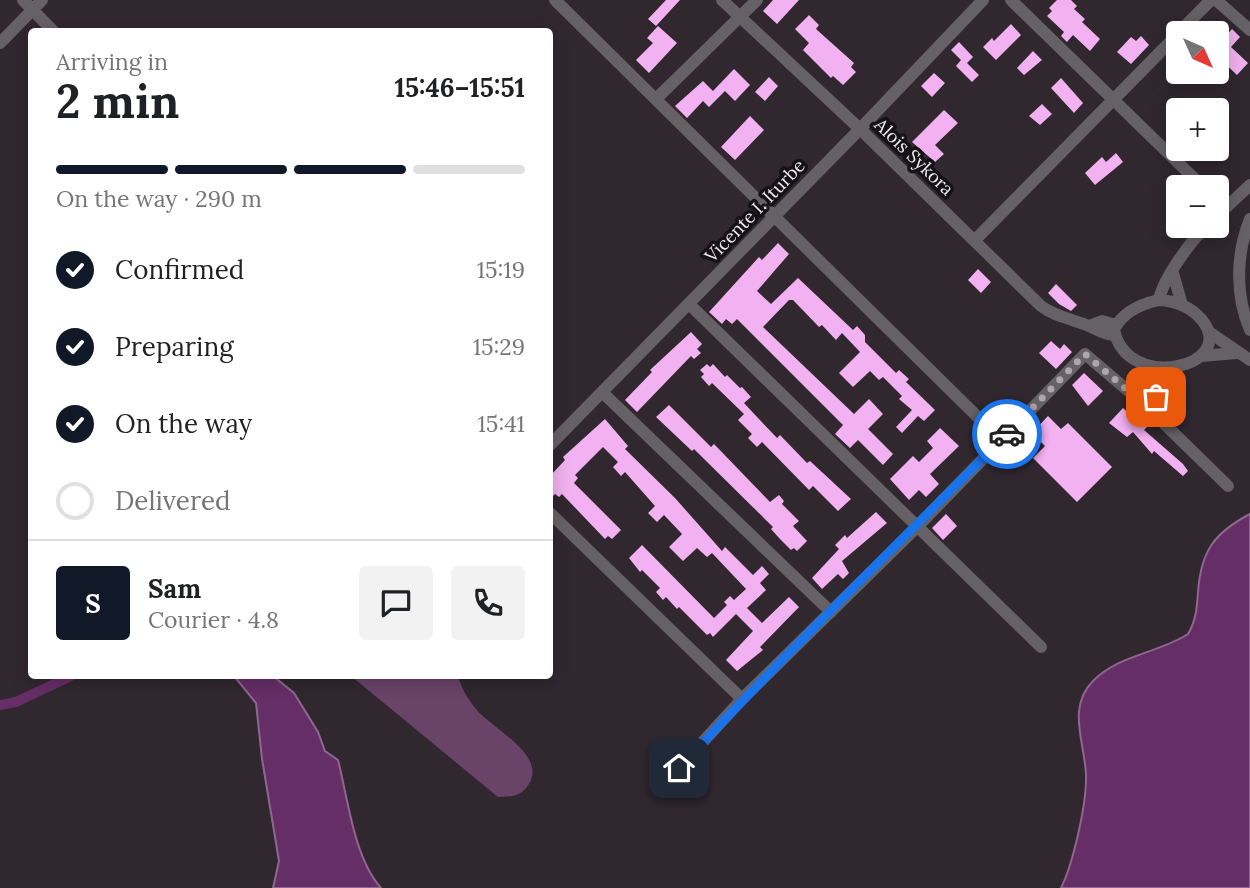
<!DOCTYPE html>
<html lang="en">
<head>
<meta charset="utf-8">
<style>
  body { margin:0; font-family:Lora,serif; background:#f2f2f2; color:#202124; height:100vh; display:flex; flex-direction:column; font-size:26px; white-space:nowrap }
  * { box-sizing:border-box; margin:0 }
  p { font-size:23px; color:#757577 }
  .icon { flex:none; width:38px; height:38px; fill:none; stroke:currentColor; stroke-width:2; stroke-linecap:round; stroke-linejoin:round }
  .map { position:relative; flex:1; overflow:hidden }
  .sheet { position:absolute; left:28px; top:28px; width:525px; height:651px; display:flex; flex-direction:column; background:#fff; border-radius:7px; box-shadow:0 4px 18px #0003 }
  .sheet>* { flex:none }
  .needle { width:46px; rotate:135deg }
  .tools { position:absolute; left:1166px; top:21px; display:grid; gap:14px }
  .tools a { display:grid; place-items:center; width:63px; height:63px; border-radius:7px; background:#fff; box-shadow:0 4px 18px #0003; font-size:35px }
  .pin { position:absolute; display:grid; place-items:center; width:60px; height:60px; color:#fff; margin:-30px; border-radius:14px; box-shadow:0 4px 10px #0006 }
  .courier { position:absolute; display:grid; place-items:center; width:70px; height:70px; margin:-35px; border:5px solid #1a73e8; border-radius:50%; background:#fff; color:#222; box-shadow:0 2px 9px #0007 }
  .summary em { font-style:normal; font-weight:800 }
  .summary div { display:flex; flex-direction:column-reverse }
  .summary { display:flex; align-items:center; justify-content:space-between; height:119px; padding:0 28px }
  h1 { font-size:46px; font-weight:800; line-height:52px }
  .bar { display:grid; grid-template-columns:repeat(4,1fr); gap:10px 7px; align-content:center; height:84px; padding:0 28px }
  .bar i { height:9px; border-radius:5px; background:#e0e0e0 }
  .bar .current { background:#111827 }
  .bar p { grid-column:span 4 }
  .line { display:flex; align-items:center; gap:18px; padding:0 28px; border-top:2px solid #e0e0e0 }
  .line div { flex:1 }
  .round { display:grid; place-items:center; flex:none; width:74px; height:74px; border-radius:7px; background:#f2f2f2 }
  ol { padding:0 28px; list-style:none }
  li { display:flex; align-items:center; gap:21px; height:77px }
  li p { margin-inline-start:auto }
  li .icon { padding:7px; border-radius:50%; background:#111827; color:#fff; stroke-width:4 }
  li:last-child { color:#757577 }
  li i { width:38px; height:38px; border:4px solid #e0e0e0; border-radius:50% }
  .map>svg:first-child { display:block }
</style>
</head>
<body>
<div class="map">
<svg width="1250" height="888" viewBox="0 0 1250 888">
  <rect width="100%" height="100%" fill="#30272f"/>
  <path fill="#6a4369" d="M351,676H458C461,687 468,700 476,709C490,727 545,754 530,782C523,796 512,797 498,797Z"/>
  <path fill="#662e66" stroke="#8f668f" stroke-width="2" d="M1250,514V888H1061C1073,864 1086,806 1086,779C1087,747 1065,709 1093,681C1118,655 1159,653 1188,634C1196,621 1197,607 1198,592C1201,551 1214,533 1250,514Z
    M234,676H273L294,693L318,732L325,751L338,760C348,799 354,858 381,888H273L279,861L262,759L256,703Z"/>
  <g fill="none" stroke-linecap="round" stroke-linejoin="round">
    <path stroke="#662e66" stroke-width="10" d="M0,705L16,702L71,676"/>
  </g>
  <path fill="#f2b1f1" d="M666,0H680L656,26L648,19Z
    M773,0H799L777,24L763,11Z
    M1057,0H1071L1077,6L1074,9L1085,19L1082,22L1100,39L1090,51L1073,35L1067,42L1061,36L1064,32L1047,16L1052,11L1049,8Z
    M809,15L819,25L816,29L854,63L851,67L856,72L843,85L833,76L831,78L803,50L809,43L795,29Z
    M1011,24L1021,35L996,60L983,47L992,38L994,41Z
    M658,26L677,43L649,73L636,60L653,43L647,38Z
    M1232,29L1240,37L1231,47L1248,63L1237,75L1216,55V36L1221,41Z
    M1141,36L1149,45L1131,64L1117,52L1131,37L1136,41Z
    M959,42L973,57L967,63L979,75L972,82L956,66L961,60L951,50Z
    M1033,51L1042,60L1024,75L1017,68Z
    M734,69L750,85L735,101L725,91L709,107L703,101L687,118L675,106L703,81L713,91Z
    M934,73L945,83L932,97L921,86Z
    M769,77L778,86L765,101L755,92Z
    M1061,78L1083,103L1074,113L1051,88Z
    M1042,104L1052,114L1040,125L1029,116Z
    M944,110L958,123L935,145L944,154L935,162L912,142Z
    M750,116L764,130L735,160L721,147Z
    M1116,153L1123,162L1095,185L1085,173L1102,157L1106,162Z
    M778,243L789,254L757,291L771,304L798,278L853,330L857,326L865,335V342L896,373L899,370L909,379L906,382L935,410L924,421L918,416L902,433L896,427L912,410L899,399L902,396L883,377L879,380L870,371L853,387L839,373L860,352L842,333L836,340L822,325L819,327L793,300H789L763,327L854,414L869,399L883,414L868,429L893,454L883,465L858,440L850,448L835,434L843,425L737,319L732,324L726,319L722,324L709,312L759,257L762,260Z
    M978,269L991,282L981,293L968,280Z
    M1056,284L1077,305L1071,311L1059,304L1048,293Z
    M691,332L702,344L697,349L701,353L694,359L691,356L637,412L625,400L652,372L650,370Z
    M1051,341L1060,349L1064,344L1072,352L1056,369L1039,353Z
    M707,364L710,367L713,364L725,377L727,375L740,388L742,387L751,397L744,403L758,418L777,438L780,435L807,463L810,461L851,499L838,511L813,486L809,490L762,442L757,447L748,438L752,434L738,420L744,414L712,383L709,386L701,377L704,374L700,370Z
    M1084,373L1103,391L1088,406L1072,385Z
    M669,405L711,447L714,444L770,502L779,495L784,501L782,504L799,521L793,526L807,541L797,551L794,548L791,550L780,539L771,529L773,527L697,452L694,449L692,451L656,417Z
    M1123,408L1132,416L1134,414L1147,427L1144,430L1183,464L1188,471L1183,476L1154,451L1152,454L1133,432L1127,437L1109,423Z
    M1048,416L1061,429L1068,423L1112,467L1077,502L1033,458L1045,446L1032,433Z
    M605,419L628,446L625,449L675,498L722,551L725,547L753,575L762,566L769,574L760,583L766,590L747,608L762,623L789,597L799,607L760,647L763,650L737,671L726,660L753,631L736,614L713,637L710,633L707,635L679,607L677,609L666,597L663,600L656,592L660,588L642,570L640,572L629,558L642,545L714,618L727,605L724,602L730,596L734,600L746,589L712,553L707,557L697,548L683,561L669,547L682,534L664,515L657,522L648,513L655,506L625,472L621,476L613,467L618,462L603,447L575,475L578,478L574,483L621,530L612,539L608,536L605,539L562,494L559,497L555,494L550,499V476L565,460L563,457Z
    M940,428L959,446L930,474L939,484L926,497L919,490L909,500L890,479L913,456L919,462L933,448L927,441Z
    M876,512L887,523L842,561L849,573L843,579L838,574L822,589L812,578L839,549L835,545L845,535L847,538Z
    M946,514L957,526L943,540L932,528Z"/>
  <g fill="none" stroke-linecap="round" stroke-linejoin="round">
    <path stroke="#656165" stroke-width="12" d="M23,0L54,32
      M555,0L1001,440
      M722,0L860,129L1041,306C1056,317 1072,319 1089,326C1099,330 1103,334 1115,335
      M1011,0L1203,187
      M1216,0L1250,30
      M1178,33L1211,0
      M0,43L42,0
      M656,99L757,0
      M1216,217L1250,185
      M1250,219C1236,254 1235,295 1250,330
      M975,240L1178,34
      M1173,273L1182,305
      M1159,300C1176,301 1191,307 1202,320C1239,366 1128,394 1114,330C1122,312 1141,304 1159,300Z
      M1159,300C1163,279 1191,240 1207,226
      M689,304L1041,647
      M1089,326L1102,321L1116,325
      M1209,332L1250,360
      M1201,356L1237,353
      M602,392L831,612
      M1146,406C1160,395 1162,386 1160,369
      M550,445L860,129L983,0
      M550,513L742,699
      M679,768L742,699L916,528L1085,354L1146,406L1228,486"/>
  </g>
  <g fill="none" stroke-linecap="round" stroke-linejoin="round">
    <path stroke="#ada6ac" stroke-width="7" stroke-dasharray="0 12.6" d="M1007,434L1085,354L1146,406L1156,397"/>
    <path stroke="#1a73e8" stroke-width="9" d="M679,768C785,654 897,545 1007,434"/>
  </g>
  <g text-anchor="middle" stroke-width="7" stroke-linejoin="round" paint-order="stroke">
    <g font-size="18" fill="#f0eaf0" stroke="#151215">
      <text transform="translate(914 157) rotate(44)" y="6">Alois Sykora</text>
      <text transform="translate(755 211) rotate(-46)" y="6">Vicente I. Iturbe</text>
    </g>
  </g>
</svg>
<div class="tools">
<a><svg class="needle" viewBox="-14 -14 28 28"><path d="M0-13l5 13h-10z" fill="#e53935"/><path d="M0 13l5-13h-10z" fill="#757577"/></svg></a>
<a>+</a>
<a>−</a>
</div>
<div class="pin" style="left:1156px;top:397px;background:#ea580c"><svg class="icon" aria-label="bag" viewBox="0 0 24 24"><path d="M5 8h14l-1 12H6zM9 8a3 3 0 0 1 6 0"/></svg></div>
<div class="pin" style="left:679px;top:768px;background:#1f2937"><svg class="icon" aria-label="home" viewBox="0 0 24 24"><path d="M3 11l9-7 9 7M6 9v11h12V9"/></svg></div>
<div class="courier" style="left:1007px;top:434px"><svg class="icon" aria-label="car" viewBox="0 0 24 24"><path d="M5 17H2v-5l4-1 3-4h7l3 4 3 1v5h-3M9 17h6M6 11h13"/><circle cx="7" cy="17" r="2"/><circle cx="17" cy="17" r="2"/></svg></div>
<section class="sheet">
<div class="summary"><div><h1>2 min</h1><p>Arriving in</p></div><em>15:46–15:51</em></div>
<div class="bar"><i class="current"></i><i class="current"></i><i class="current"></i><i></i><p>On the way · 290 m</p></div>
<ol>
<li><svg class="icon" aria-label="check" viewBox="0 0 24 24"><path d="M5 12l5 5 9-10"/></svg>Confirmed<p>15:19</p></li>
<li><svg class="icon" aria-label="check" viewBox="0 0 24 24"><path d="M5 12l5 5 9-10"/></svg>Preparing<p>15:29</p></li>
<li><svg class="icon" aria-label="check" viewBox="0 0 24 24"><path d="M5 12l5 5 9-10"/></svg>On the way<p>15:41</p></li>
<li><i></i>Delivered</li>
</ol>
<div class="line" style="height:126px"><b class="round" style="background:#111827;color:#fff">S</b><div><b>Sam</b><p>Courier · 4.8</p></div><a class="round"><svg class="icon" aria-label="chat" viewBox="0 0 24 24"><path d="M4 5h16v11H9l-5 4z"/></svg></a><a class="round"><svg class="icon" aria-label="phone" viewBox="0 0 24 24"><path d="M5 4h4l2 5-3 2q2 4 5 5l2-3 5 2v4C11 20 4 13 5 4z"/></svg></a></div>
</section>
</div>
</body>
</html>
